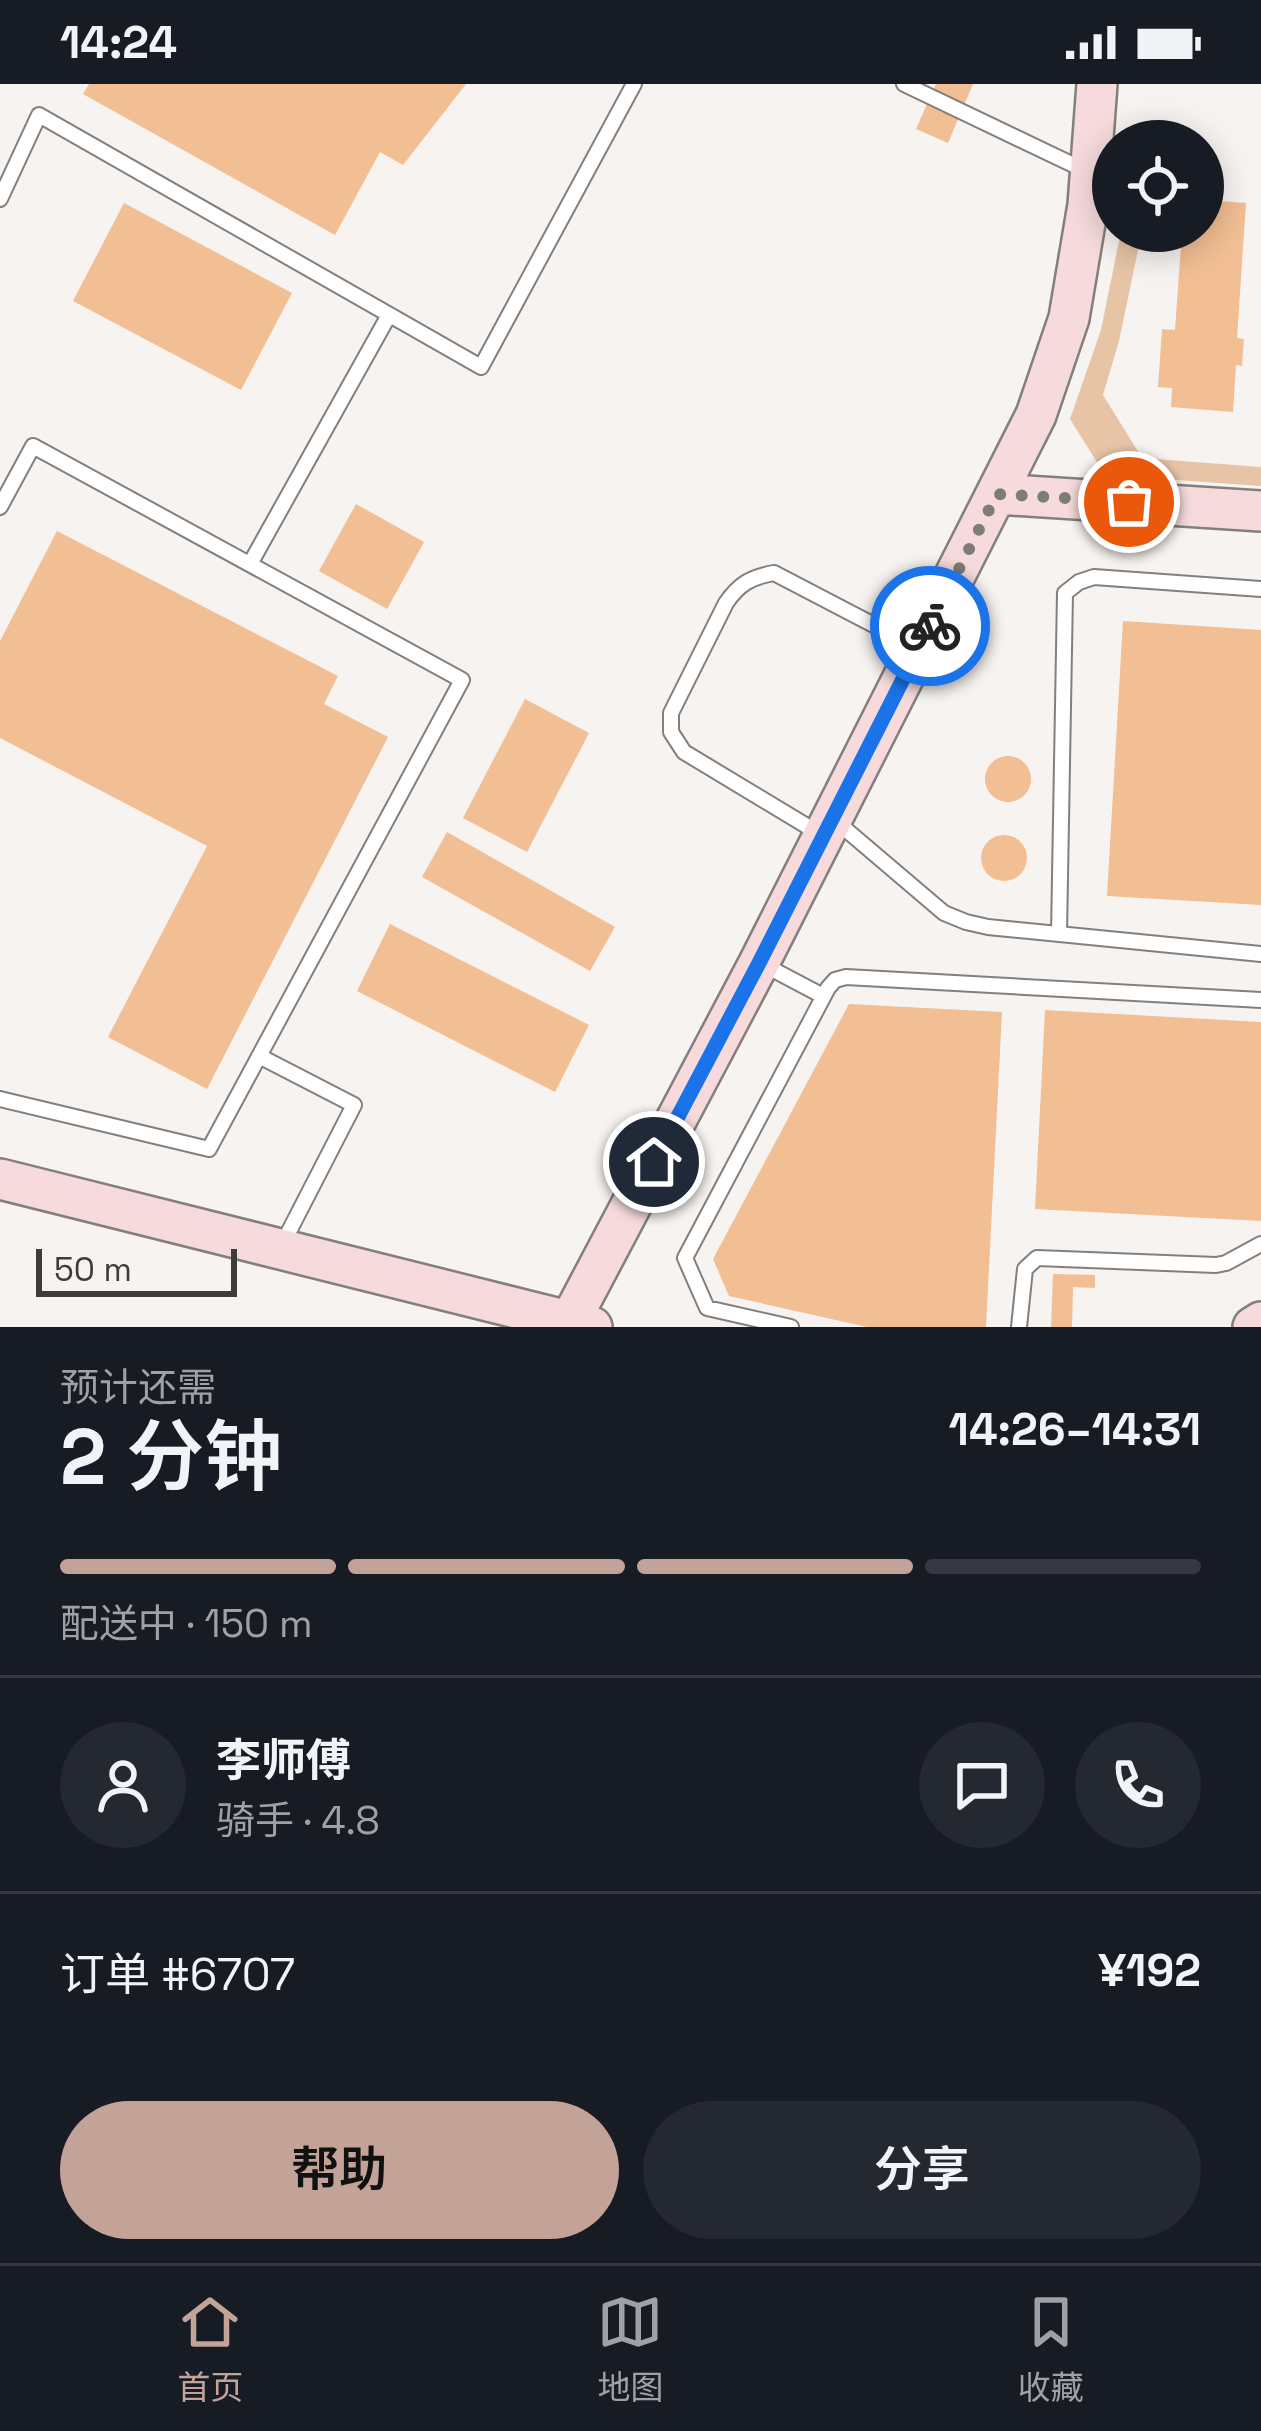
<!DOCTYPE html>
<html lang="zh">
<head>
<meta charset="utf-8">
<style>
  body { margin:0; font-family:"Space Grotesk","Noto Sans SC",sans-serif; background:#242831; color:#f1f3f6; height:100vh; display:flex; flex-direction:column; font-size:45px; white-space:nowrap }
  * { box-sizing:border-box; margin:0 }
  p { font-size:39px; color:#9ea1a6 }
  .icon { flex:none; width:66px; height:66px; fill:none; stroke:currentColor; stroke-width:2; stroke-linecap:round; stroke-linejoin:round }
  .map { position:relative; height:1243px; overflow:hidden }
  .sheet { display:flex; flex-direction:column; background:#171b24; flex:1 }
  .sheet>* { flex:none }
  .controls { position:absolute; left:1092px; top:36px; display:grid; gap:24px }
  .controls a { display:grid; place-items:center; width:132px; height:132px; border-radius:50%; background:#171b24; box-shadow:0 6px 30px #0003; font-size:60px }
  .scale { position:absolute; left:36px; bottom:30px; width:201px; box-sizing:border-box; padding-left:12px; border:6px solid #3d3c3b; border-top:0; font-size:33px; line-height:42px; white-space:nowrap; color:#3d3c3b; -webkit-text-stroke:9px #f7f3f0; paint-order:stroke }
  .pin { position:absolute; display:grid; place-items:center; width:102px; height:102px; color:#fff; margin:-51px; border:6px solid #fff; border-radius:50%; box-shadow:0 3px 12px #0007 }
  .courier { position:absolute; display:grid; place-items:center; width:120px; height:120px; margin:-60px; border:9px solid #1a73e8; border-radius:50%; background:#fff; color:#222; box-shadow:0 3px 15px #0007 }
  .head em { font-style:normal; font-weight:600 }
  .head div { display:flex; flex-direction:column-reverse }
  .head { display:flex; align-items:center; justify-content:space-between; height:204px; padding:0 60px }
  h1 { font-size:78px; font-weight:600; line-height:90px }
  .bar { display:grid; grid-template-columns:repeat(4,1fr); gap:18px 12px; align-content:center; height:144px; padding:0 60px }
  .bar i { height:15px; border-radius:9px; background:#363941 }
  .bar .active { background:#c3a397 }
  .bar p { grid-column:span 4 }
  .line { display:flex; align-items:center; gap:30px; padding:0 60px; border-top:3px solid #363941 }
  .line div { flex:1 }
  .round { display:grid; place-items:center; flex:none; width:126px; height:126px; border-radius:63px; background:#242831 }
  .cta { display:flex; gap:24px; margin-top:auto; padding:24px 60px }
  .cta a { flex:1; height:138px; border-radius:72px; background:#c3a397; color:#111; font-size:48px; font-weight:600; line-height:138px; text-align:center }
  .cta a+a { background:#242831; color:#f1f3f6 }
  .status { display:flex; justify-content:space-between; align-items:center; height:84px; padding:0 60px; background:#171b24; direction:ltr }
  .status svg { height:33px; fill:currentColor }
  .tab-bar { display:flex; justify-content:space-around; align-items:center; height:168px; border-top:3px solid #363941; background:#171b24; font-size:33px; color:#9ea1a6 }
  .tab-bar a { display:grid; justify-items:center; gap:6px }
  .tab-bar .active { color:#c3a397 }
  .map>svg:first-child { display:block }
</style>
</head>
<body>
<div class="status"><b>14:24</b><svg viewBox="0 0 49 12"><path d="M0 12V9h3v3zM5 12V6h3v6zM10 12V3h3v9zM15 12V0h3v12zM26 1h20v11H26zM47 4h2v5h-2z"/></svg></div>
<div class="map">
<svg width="1261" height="1243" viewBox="0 0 1261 1243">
  <rect width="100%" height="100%" fill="#f7f3f0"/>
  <path fill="#e8c4a7" d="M1121,147H1142L1119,257L1103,311L1142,374L1261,383V402L1105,391L1070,335L1101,246Z"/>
  <path fill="#f2be93" d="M89,0H466L403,81L380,68L335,151L83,10Z
    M936,0H973L948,59L916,45Z
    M1203,116L1246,119L1237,254L1244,255L1242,282L1236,281L1233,328L1171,323L1172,304L1158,303L1162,245L1175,246L1182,147H1203Z
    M124,119L292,209L241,306L73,217Z
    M356,420L424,458L387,525L319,487Z
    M57,447L338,592L324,620L388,653L207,1005L108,953L207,762L0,654V557Z
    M1123,537L1261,546V821L1107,812Z
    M525,615L589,649L527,768L463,734Z
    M985 695a23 23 0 1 1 46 0a23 23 0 1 1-46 0Z
    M447,748L615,843L590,887L422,793Z
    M981 774a23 23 0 1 1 46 0a23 23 0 1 1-46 0Z
    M390,840L589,941L555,1008L357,907Z
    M849,920L1002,928L986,1243H867L729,1212L713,1175Z
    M1045,926L1261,938V1137L1035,1125Z
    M1053,1190L1095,1191V1204L1073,1203L1072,1243H1051Z"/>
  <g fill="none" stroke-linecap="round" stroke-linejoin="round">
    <defs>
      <path id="service" d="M904,0L1084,86
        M0,115L39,31L481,283L634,0
        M0,423L33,362L462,596L209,1065L0,1015
        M250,480L389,231
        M837,738L944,829L966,838L988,843L1261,870
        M820,750L684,668L671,648V629L726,519C739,500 751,493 774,489L914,562
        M1059,850L1065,509L1079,498L1094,493L1261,505
        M764,881L823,912
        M259,972L354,1021L282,1161
        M791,1243L707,1224L685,1174L828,904L835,896L846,893L1261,916
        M1019,1243L1025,1185L1037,1174L1216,1181L1226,1179L1261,1160"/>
      <path id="secondary" d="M997,410L1261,427
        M0,1095L592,1243
        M570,1237L759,879L1036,331L1069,234L1088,121L1097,0
        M1253,1243L1261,1238"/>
    </defs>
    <use href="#service" stroke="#837f7d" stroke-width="18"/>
    <use href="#secondary" stroke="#837f7d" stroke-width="44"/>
    <use href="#service" stroke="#fff" stroke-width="14"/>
    <use href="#secondary" stroke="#f7dbdc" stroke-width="39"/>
  </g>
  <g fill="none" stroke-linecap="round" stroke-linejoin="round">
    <path stroke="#7e7c7a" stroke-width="12" stroke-dasharray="0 21.6" d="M930,542L997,410L1129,418"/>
    <path stroke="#1a73e8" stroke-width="15" d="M654,1078L759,879L930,542"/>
  </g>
</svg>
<div class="controls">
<a><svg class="icon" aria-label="locate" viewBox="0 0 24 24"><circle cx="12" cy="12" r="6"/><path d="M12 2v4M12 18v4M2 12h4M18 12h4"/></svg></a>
</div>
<div class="scale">50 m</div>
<div class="pin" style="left:1129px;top:418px;background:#ea580c"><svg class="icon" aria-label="bag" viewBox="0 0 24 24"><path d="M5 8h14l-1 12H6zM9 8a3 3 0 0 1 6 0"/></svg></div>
<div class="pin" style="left:654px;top:1078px;background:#1f2937"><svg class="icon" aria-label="home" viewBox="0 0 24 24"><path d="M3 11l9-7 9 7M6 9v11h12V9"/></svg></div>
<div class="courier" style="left:930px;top:542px"><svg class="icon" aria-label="bike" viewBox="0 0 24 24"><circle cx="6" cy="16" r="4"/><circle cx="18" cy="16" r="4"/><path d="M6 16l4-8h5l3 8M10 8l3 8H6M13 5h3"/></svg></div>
</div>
<section class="sheet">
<div class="head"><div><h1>2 分钟</h1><p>预计还需</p></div><em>14:26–14:31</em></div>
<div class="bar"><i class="active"></i><i class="active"></i><i class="active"></i><i></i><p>配送中 · 150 m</p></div>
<div class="line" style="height:216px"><a class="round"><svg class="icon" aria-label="person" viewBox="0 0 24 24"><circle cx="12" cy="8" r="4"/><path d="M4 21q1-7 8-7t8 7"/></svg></a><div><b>李师傅</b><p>骑手 · 4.8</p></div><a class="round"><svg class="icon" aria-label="chat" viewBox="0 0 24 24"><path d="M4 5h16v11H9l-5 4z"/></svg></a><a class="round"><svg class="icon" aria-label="phone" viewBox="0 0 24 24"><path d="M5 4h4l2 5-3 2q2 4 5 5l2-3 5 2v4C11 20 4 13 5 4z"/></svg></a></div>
<div class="line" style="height:156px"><div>订单 #6707</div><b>¥192</b></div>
<div class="cta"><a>帮助</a><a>分享</a></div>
</section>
<nav class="tab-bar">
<a class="active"><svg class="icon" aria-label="home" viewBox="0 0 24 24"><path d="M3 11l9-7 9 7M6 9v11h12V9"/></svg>首页</a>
<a><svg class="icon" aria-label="map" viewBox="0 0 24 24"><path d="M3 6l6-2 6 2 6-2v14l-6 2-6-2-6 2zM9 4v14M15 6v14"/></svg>地图</a>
<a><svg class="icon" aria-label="saved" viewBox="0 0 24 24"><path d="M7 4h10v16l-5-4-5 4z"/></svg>收藏</a>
</nav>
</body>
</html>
